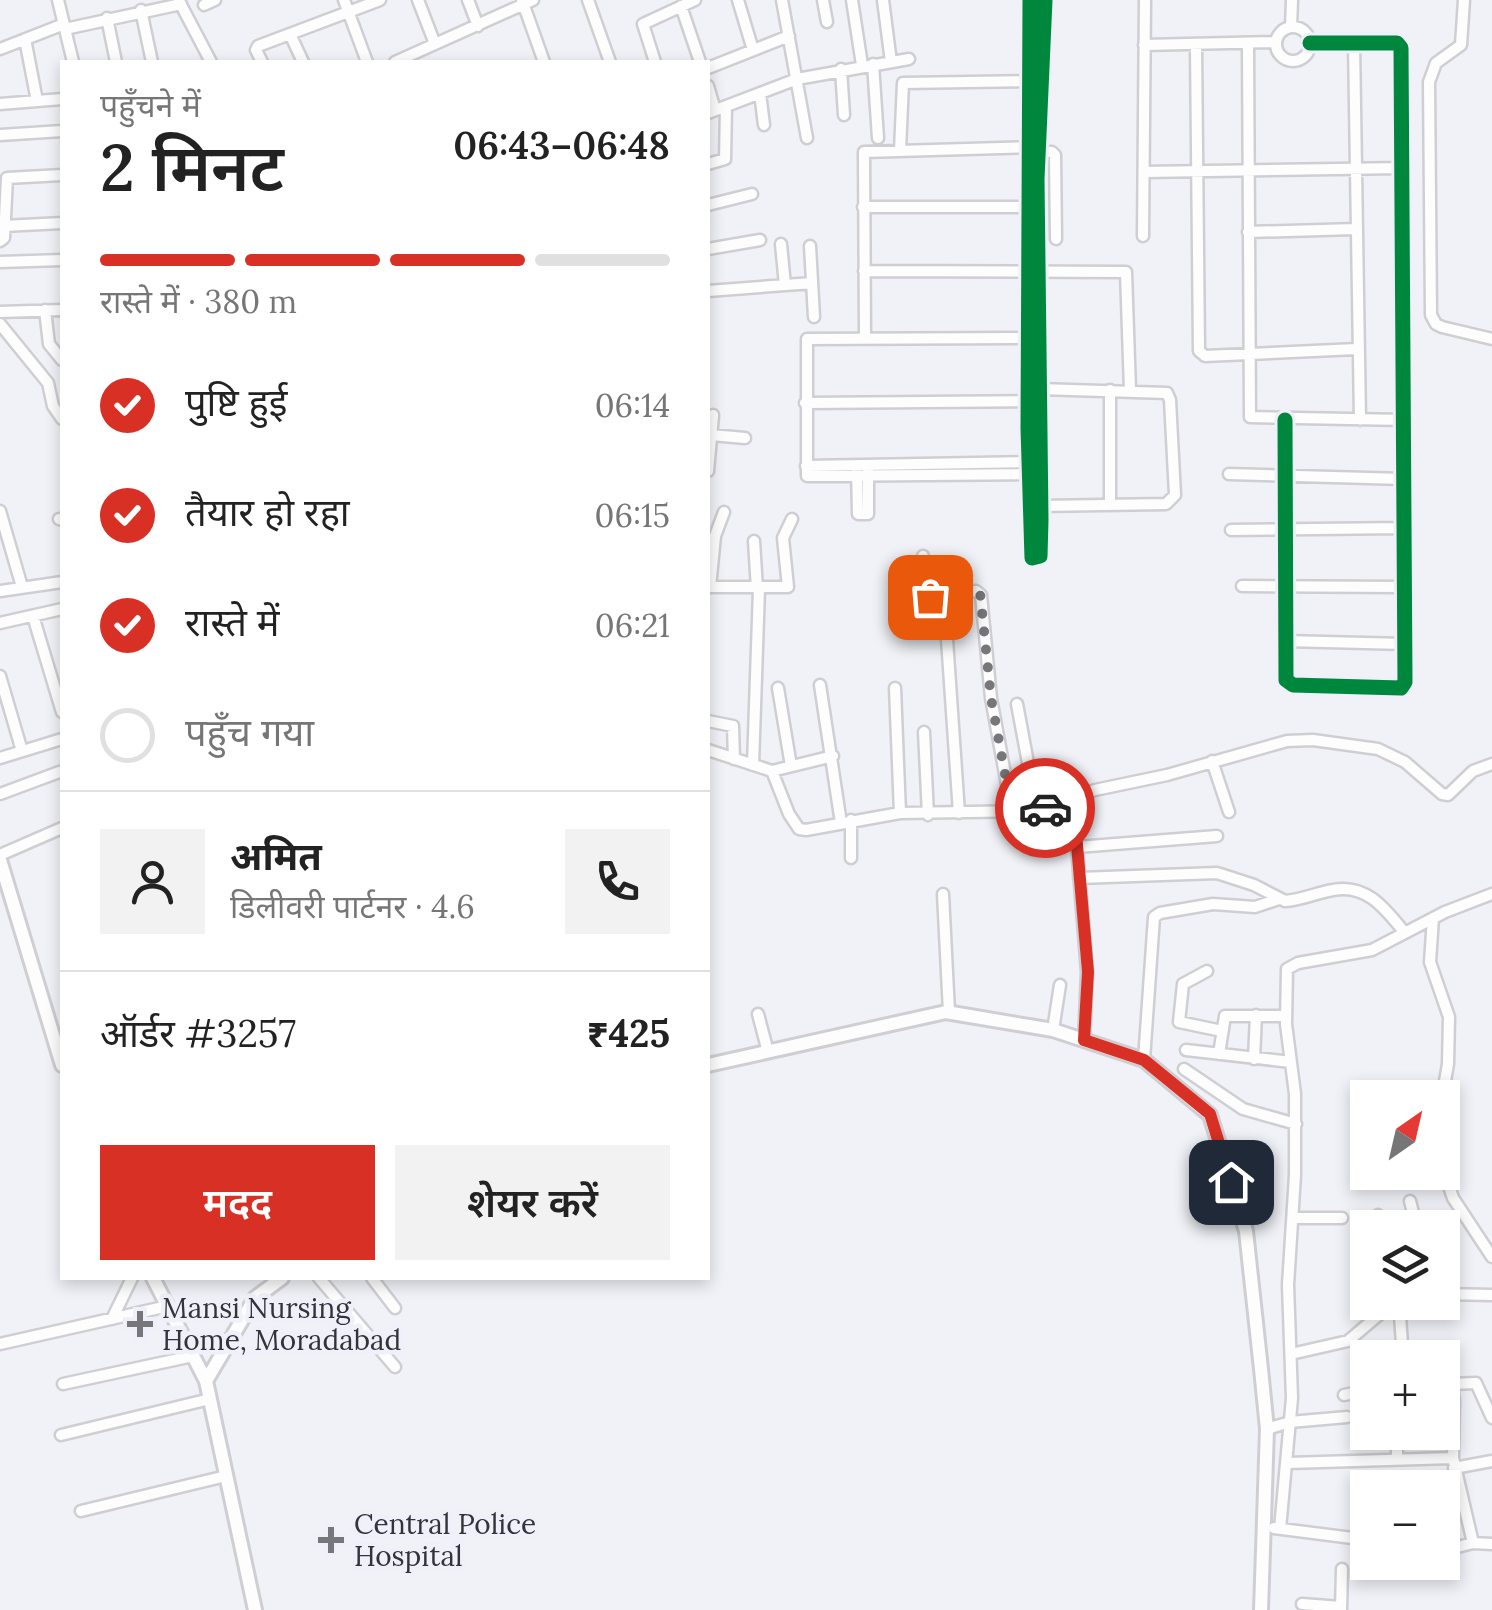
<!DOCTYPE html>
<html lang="hi">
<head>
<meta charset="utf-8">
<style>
  body { margin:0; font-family:Lora,"Noto Sans Devanagari",serif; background:#f2f2f2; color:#222; height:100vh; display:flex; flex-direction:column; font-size:38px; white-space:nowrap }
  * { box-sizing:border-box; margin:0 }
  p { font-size:32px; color:#767676 }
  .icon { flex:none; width:55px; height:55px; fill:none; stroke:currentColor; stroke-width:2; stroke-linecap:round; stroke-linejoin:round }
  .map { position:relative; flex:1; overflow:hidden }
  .details { position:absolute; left:60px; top:60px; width:650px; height:1220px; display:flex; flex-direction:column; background:#fff; border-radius:0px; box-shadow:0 5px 15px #0003 }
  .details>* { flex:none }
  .needle { width:65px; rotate:34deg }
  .controls { position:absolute; left:1350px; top:1080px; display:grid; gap:20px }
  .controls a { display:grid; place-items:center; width:110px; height:110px; border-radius:0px; background:#fff; box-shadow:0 5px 15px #0003; font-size:50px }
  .pin { position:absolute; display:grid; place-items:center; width:85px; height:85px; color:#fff; margin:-42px; border-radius:20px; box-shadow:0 5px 15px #0006 }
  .courier { position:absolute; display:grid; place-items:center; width:100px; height:100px; margin:-50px; border:8px solid #d93025; border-radius:50%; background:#fff; color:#222; box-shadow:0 2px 12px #0007 }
  .overview em { font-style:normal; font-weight:600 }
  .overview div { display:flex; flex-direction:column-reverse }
  .overview { display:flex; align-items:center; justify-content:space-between; height:170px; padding:0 40px }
  h1 { font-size:65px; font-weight:600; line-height:75px }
  .bar { display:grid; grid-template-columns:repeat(4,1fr); gap:15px 10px; align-content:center; height:120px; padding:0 40px }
  .bar i { height:12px; border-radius:8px; background:#e0e0e0 }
  .bar .selected { background:#d93025 }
  .bar p { grid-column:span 4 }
  .line { display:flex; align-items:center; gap:25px; padding:0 40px; border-top:2px solid #e0e0e0 }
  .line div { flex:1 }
  .round { display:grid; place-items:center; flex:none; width:105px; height:105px; border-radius:0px; background:#f2f2f2 }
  ol { padding:0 40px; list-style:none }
  li { display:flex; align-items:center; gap:30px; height:110px }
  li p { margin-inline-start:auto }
  li .icon { padding:10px; border-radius:50%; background:#d93025; color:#fff; stroke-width:4 }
  li:last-child { color:#767676 }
  li i { width:55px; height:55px; border:5px solid #e0e0e0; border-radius:50% }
  .action { display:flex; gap:20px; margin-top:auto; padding:20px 40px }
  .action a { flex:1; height:115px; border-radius:0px; background:#d93025; color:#fff; font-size:40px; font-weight:600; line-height:115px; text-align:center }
  .action a+a { background:#f2f2f2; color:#222 }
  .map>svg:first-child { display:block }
</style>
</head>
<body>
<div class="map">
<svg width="1492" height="1610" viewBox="0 0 1492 1610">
  <rect width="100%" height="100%" fill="#f1f2f7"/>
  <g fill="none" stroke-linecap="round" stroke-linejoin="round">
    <defs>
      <path id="minor" d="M58,0L73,62
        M344,0L367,62
        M418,0L435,44
        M468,0L478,26
        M522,0L544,62
        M588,0L610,62
        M738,0L753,50
        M782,0L807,138
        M823,0L827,22
        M852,0L862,65
        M883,0L891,62
        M1030,0L1028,428L1032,558L1040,556L1041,520L1037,179L1045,0
        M1464,0L1461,45L1436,63L1429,82L1431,315L1436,324L1442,327L1492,339
        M179,1L211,62
        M204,5L215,0
        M681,6L700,62
        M141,10L152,62
        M107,18L116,62
        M1291,27L1292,0
        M1276 44a17 17 0 1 1 34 0a17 17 0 1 1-34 0Z
        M65,29L181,4
        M290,34L303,62
        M25,39L37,101
        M1354,43L1360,420
        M1248,44L1250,417L1404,420
        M1144,45L1276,42
        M1196,46L1199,351L1205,356L1357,349
        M0,49L64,24
        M262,62L256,50L258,46L380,0
        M395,62L533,0
        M655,62L643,24L695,0
        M873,64L878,138
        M708,68L789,36
        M841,69L844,115
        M708,86L715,110
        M760,93L764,125
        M0,104L62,99
        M708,113L797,79L909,59
        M0,135L62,131
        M900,150L903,83L1035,81
        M1038,151L1052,152L1055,155L1056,239
        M708,164L725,159L726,106
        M1144,172L1402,168
        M708,205L752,194
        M863,207H1032
        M4,226L62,223
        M1248,232L1356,229
        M1143,236L1145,0
        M0,241L4,238L7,178L62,175
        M781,244L785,285
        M810,246L814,317
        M708,249L760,240
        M0,262L62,260
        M864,271L1126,272L1130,390
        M708,291L812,283
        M45,310L49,344L62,360
        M0,312L62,310
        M0,324L48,383L53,406L62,419
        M865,338L864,152L1032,147
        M1039,389L1167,393L1170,400L1175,495L1166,504L1041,506
        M805,403L1034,401
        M1285,420L1286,680L1293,685L1401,688L1405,682L1401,48L1397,43H1310
        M711,435L745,438
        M806,466L1035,462
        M857,469L858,514H868V471
        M708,471L713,415
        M1035,474L807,476V339L1035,338
        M1229,474L1404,479
        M1110,505V390
        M0,511L22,587
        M59,519L62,520
        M1231,530L1404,528
        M754,541L757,589
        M923,556L928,596L976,591L981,595L991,698L1012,812
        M1242,586L1404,587
        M708,587H788L783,538L792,519
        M710,587L715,536L724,512
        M0,591L62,582
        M944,596L959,813
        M33,616L62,712
        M0,623L62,609
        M1285,641L1405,644
        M0,676L22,751
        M820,685L841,823
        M778,688L791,766
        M895,688L900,813
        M1017,704L1037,811
        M708,721L733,726L734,759
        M924,732L928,815
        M708,750L772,771L789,814L799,829L806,830L900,813L1037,811L1095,790L1167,775L1287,741L1313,740L1378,749L1405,762L1442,794L1448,795L1473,771L1492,764
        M0,758L62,739
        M1212,761L1229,812
        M753,765L759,589
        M772,771L833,756
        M0,794L62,771
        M1073,799L1087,972L1084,1040
        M1077,847L1217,836
        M0,855L62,828
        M851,858V820
        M1079,878L1217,873L1254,885L1285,901C1301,900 1316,893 1333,890C1367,883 1386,910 1405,933
        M943,894L949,1012
        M1433,918L1430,962L1449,1017L1448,1064L1442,1098
        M1207,971L1183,984L1179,1022L1222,1031
        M758,1014L768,1052
        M1053,1030L1060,985
        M1186,1050L1291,1062
        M1219,1054L1225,1016H1286
        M1254,1059L1256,1015
        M1144,1060L1154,917L1160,913L1213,904L1255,907L1279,899
        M1184,1069L1243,1109L1296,1124
        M1442,1166L1453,1198L1492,1257
        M1410,1201L1417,1228
        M1378,1215L1381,1228
        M1294,1218H1342
        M319,1278L395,1367
        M372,1278L395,1308
        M1442,1294L1492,1295
        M1399,1302L1403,1358
        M112,1319L132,1278
        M0,1344L168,1306
        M1291,1354L1348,1341L1394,1302
        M1448,1360L1454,1400L1453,1458L1473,1543
        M63,1384L193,1356
        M1451,1384L1476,1383L1492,1418
        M1344,1395L1368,1390
        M1267,1429L1290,1422L1347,1417
        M61,1435L210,1399
        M1397,1458V1432
        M1288,1463L1453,1458
        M1454,1468L1492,1461
        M1419,1488L1458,1481
        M81,1511L226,1476
        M1274,1528L1368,1540
        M1280,1529L1292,1398L1288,1285L1295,1175V1094L1286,1024L1287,969L1298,963L1372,950L1445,912L1492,894
        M1442,1551L1473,1543L1492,1544
        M1302,1604L1341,1607
        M1341,1610L1342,1569"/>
      <path id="tertiary" d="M0,860L62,1065
        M708,1065L946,1012L1053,1030L1144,1060L1210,1115L1246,1231L1261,1369L1267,1429L1261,1610
        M153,1278L206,1381L255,1610
        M206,1381L255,1298L282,1278"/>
    </defs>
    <use href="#minor" stroke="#cfcfd3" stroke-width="15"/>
    <use href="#tertiary" stroke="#cfcfd3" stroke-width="18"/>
    <use href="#minor" stroke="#fdfdfe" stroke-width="10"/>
    <use href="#tertiary" stroke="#fdfdfe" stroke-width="12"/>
    <defs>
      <path id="cycleway" d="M1030,0L1028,428L1032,558L1040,556L1041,520L1037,179L1045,0
        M1285,420L1286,680L1293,685L1401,688L1405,682L1401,48L1397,43H1310"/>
    </defs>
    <use href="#cycleway" stroke="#eff0f9" stroke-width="21"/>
    <use href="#cycleway" stroke="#00873e" stroke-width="15"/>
  </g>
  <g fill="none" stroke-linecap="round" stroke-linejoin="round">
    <path stroke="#76767b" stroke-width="10" stroke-dasharray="0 18" d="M930,597L980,592L991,698L1012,812L1045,808"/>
    <path stroke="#d93025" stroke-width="12" d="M1045,808L1073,799L1088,972L1084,1040L1144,1060L1210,1114L1231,1182"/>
  </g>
  <g fill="#76767b" stroke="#eff0f9" stroke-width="4">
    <path d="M135 1309h10v10h10v10h-10v10h-10v-10h-10v-10h10z"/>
    <path d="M326 1525h10v10h10v10h-10v10h-10v-10h-10v-10h10z"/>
  </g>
  <g text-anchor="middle" stroke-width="9" stroke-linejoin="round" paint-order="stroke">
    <g font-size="28" fill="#343438" stroke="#eff0f9" text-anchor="start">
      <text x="162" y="1318">Mansi Nursing<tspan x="162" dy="32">Home, Moradabad</tspan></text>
      <text x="354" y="1534">Central Police<tspan x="354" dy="32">Hospital</tspan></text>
    </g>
  </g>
</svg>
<div class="controls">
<a><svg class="needle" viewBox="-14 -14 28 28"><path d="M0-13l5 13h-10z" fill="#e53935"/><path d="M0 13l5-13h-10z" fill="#767676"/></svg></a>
<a><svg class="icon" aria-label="layers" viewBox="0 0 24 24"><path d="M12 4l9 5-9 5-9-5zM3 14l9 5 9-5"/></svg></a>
<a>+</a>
<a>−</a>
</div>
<div class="pin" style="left:930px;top:597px;background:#ea580c"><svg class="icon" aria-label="bag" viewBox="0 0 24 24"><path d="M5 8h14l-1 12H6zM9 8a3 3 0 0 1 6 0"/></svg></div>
<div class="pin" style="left:1231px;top:1182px;background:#1f2937"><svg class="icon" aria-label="home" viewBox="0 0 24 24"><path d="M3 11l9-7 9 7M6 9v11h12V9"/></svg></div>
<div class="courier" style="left:1045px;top:808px"><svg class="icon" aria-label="car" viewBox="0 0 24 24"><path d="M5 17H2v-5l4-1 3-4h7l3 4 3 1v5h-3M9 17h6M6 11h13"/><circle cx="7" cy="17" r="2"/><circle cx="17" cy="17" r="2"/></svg></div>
<section class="details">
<div class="overview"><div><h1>2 मिनट</h1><p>पहुँचने में</p></div><em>06:43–06:48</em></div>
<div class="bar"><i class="selected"></i><i class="selected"></i><i class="selected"></i><i></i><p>रास्ते में · 380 m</p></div>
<ol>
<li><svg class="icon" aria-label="check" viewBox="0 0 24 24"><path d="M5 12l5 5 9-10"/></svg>पुष्टि हुई<p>06:14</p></li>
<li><svg class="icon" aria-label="check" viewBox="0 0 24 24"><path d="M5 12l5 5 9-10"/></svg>तैयार हो रहा<p>06:15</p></li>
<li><svg class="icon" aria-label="check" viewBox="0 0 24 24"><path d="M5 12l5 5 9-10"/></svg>रास्ते में<p>06:21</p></li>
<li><i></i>पहुँच गया</li>
</ol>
<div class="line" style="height:180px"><a class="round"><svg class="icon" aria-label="person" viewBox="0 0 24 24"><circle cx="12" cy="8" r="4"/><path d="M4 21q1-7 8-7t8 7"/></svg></a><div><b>अमित</b><p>डिलीवरी पार्टनर · 4.6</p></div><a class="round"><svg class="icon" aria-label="phone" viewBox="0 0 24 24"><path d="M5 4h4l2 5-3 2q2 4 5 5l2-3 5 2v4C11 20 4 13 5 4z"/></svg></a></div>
<div class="line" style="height:130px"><div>ऑर्डर #3257</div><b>₹425</b></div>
<div class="action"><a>मदद</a><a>शेयर करें</a></div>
</section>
</div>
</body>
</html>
